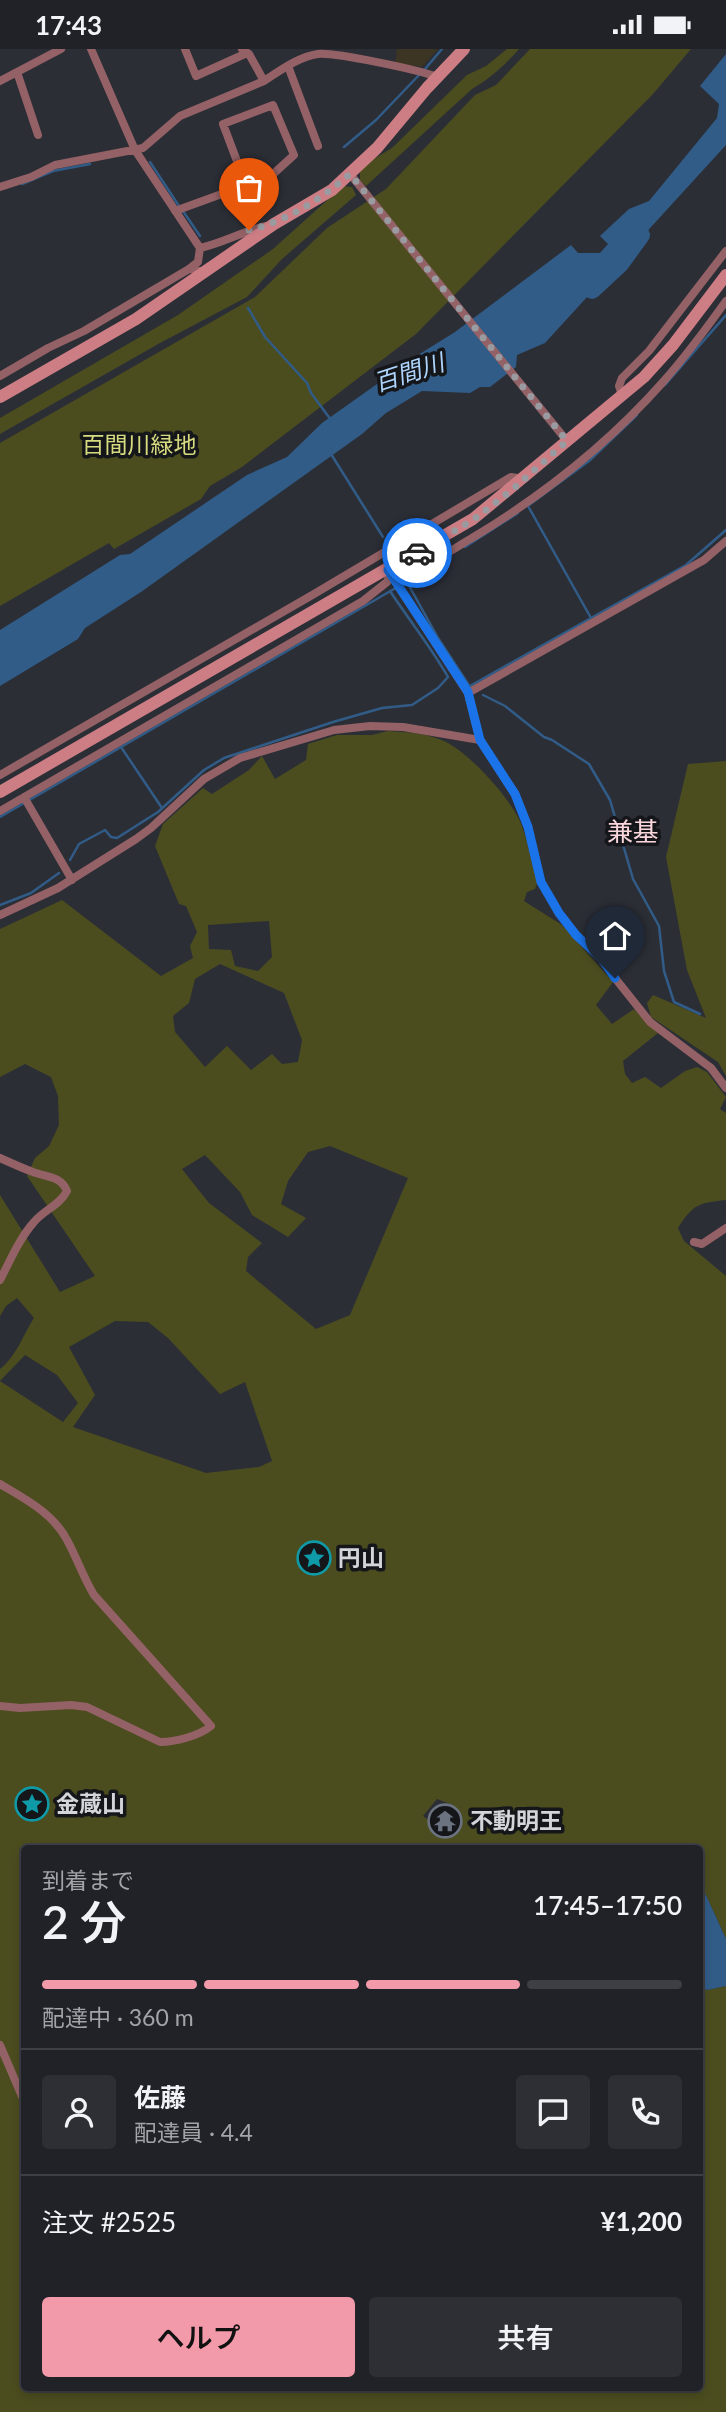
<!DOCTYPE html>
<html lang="ja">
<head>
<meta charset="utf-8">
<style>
  body { margin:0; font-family:Lato,"Noto Sans JP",sans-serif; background:#2d2f34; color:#f1f3f6; height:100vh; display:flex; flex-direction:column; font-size:26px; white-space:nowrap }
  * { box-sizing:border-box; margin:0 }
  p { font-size:23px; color:#a2a4a8 }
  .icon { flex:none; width:38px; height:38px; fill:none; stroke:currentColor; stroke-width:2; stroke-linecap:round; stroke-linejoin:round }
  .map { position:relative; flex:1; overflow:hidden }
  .sheet { position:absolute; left:21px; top:1796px; width:682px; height:546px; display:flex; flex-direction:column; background:#212228; border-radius:7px; box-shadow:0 4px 10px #0003,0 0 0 2px #3e3f45 }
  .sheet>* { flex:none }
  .pin { position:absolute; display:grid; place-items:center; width:60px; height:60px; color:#fff; margin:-72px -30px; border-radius:50% 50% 50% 0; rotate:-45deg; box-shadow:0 0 7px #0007 }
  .pin .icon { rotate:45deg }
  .courier { position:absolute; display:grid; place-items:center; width:70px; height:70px; margin:-35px; border:5px solid #1a73e8; border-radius:50%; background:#fff; color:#222; box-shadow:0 2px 9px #0007 }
  .summary em { font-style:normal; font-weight:600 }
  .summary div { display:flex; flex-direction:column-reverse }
  .summary { display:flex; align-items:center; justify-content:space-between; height:119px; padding:0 21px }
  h1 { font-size:46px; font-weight:600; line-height:52px }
  .bar { display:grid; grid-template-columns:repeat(4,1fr); gap:10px 7px; align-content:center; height:84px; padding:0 21px }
  .bar i { height:9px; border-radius:5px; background:#3e3f45 }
  .bar .selected { background:#f39aaa }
  .bar p { grid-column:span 4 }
  .line { display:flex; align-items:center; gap:18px; padding:0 21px; border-top:2px solid #3e3f45 }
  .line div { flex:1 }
  .round { display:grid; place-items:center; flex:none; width:74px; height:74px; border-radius:7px; background:#2d2f34 }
  .primary-button { display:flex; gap:14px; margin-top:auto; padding:14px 21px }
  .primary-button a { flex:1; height:80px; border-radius:7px; background:#f39aaa; color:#111; font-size:28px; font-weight:600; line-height:80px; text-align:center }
  .primary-button a+a { background:#2d2f34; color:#f1f3f6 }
  .status { display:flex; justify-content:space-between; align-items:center; height:49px; padding:0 35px; background:#212228; direction:ltr }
  .status svg { height:19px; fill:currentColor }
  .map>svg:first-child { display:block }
</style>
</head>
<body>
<div class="status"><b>17:43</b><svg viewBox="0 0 49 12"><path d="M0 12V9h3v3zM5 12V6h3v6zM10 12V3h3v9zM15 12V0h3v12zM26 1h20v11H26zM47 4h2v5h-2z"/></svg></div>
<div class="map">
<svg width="726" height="2363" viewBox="0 0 726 2363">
  <rect width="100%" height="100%" fill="#2c2e36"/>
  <path fill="#3c3524" d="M397,0H438L422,18L395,14Z"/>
  <path fill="#4b4d1f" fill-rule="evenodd" d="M507,0H519C504,17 491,29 472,40L366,137L360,131V122L372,111L392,99L467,26L486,17Z
    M530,0H691L653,45L416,285L242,418L210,437L201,450L114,500L109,494L0,557V394L255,248L327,179L386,140L475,46L496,36Z
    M343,137L352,138L356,146L282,210L247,248L160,294L0,385V369L178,266L273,200Z
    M388,682C407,683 428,684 446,693C470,705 507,746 519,770C528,789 530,813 538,832L535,840L527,843L524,852L562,876L613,933L596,956L612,975L634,960L658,984L623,1012L625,1025L632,1034L645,1028L661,1039L685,1022L697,1018L707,1023L726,1048L720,1060L726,1064V1151C699,1154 693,1155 678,1179L684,1192L726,1227V1890L700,1833V1799H24V2338H700V1938L707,1941L726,1937V2363H0V1332L63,1373L78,1354L57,1326L25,1306L0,1332V1320C16,1308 23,1286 34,1269L17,1249L6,1257L0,1267V1146L60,1243L95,1227L27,1127L35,1109L49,1097L59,1076L58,1047L51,1028L25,1015L0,1028V880L62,851L161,927L193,909L190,897L197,883L186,857L179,855L155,797L163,775L203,739L212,745L249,721L262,707L275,730L306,711L308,695L337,686H372ZM269,872L272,908L258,922L235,917L231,901L209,900L208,876ZM220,915L284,944L302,991L298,1013L282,1015L272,1005L251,1021L227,997L205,1018L175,983L173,967L189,954L195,930ZM330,1097L408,1129L350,1266L316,1280L246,1222L248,1208L262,1194L209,1154L182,1120L205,1106L240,1143L252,1166L288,1188L306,1169L281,1155L288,1132L308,1103ZM115,1272L148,1273L168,1289L220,1345L245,1333L272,1412L259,1418L206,1424L73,1378L95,1346L69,1298ZM437,1750L453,1756L458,1777L445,1784L423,1767Z
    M726,712V1027L718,1013L651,968L647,954L653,946L706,969L687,921L666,808L688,715Z"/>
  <path fill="#315c87" d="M726,5V96L545,294L517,306L516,318L490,338H480L470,344L422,342L386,364L362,385L141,543L85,579L78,590L0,637V581L120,506L130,505L247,426L287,408L322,374L418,306L455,283L571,196L578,204H600L608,195L600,187L629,160L649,152L717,69L719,55L700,37Z
    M700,1833L726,1890V1937L707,1941L700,1938Z"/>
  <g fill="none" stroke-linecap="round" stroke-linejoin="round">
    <path stroke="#315c87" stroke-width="2.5" d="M425,20L442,0
      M344,98L376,71L420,25
      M150,113L179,157
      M22,135L53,122L90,115
      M183,162L200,187
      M248,259L265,288L307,334L311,344L331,371
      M665,336L726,266
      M331,405L383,488
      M529,456L589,412L637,366
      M465,498L518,464
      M403,522L408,532
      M407,533L438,589L470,638
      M405,534L447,508
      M591,569L686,516L726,481
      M470,637L591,569L528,457
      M483,646L505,657L544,688L552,691L589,715L610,751L633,830L659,877L664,922L674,953L700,965
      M121,698L162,759
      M0,768L394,540
      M70,811L79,795L105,781L111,788L117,789L158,763L204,721L224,709L333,673L382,659L412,656L438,639L448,628C431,598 409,571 390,542
      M0,856L31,844L59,824"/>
    <path stroke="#315c87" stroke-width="18" d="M592,241L620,215L641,186"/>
    <path stroke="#946266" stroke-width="8" d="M91,0L135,101L200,199
      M185,0L196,27L247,4
      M242,0L249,5L264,32C281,21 298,8 318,5C334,3 420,21 437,28
      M288,17L318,97
      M17,23L38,86
      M0,32L61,0
      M350,125L567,392
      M0,138L31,128L55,116L143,99L180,67L264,32
      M175,162L271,127L294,106L273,56L223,75L246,136
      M189,220L198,213L200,199C223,194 243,182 266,177
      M0,327L48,299L84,282L189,220L205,222
      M622,346L619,337L622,329L649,302L726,202
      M409,509L414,515C435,515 454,499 472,489C542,447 609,394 663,333C686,307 706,280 726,252
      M388,521L468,644L480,691L515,745L528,778L541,833L559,864L576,886L602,910L615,929L650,973L711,1019L726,1039
      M468,644L704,511L726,492
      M0,726L314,545L511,428L523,430
      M24,748L72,831
      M0,762L363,552L387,533L390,525
      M0,866L58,839L136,790L151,779L204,730L240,709L334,681L370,677L403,678L480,691
      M0,1109C11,1114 22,1119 33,1123C46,1128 61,1127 67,1142C60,1156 44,1161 34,1173C19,1190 10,1212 0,1231
      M694,1193L702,1195L726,1179
      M0,1435C25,1450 53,1464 67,1491C77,1509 83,1528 94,1546L211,1677C199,1687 175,1693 160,1693L87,1658L71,1656L20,1659L0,1657
      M0,1996L24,2052"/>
    <path stroke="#cd7d84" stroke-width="12" d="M0,348L136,270L274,175L332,141L377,99L427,39L464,0
      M0,743L473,470L644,328L673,296L726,226"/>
  </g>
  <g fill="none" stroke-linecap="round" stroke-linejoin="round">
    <path stroke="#999ba1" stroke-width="7" stroke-dasharray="0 12.6" d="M249,181C287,172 321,150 350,125L567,392L513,440L473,471L417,504"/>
    <path stroke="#1a73e8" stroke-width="9" d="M417,504L388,521L468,643L480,691L515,745L528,778L541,833L559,864L576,886L602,910L615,929"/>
  </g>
  <defs>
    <symbol id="sight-ring" viewBox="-11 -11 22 22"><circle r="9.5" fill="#15161a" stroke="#0f9aa8" stroke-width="1.5"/><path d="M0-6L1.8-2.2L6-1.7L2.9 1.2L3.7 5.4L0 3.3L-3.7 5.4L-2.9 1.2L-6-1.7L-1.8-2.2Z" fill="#0f9aa8"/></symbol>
    <symbol id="temple-ring" viewBox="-11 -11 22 22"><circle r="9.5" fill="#15161a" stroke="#6b7280" stroke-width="1.5"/><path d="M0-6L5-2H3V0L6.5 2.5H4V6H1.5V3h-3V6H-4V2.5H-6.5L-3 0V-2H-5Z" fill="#6b7280"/></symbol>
  </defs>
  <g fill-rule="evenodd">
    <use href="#sight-ring" x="295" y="1490" width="38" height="38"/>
    <use href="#sight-ring" x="13" y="1736" width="38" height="38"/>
    <use href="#temple-ring" x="426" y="1753" width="38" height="38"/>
  </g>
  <g text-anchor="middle" stroke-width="7" stroke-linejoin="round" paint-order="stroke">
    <g font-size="23" fill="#d7db7f" stroke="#15161a">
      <text x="139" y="404">百間川緑地</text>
    </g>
    <g font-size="23" font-weight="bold" fill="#d3d5da" stroke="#15161a" text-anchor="start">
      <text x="338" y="1517">円山</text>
      <text x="56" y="1763">金蔵山</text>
      <text x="470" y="1780">不動明王</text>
    </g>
    <g font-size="24" font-style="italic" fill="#aed4fc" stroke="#15161a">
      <text transform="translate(409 324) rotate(-18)" y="8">百間川</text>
    </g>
    <g font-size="26" fill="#fad6dc" stroke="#15161a">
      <text x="633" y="792">兼基</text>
    </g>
  </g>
</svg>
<div class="pin" style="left:249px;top:181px;background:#ea580c"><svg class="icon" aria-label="bag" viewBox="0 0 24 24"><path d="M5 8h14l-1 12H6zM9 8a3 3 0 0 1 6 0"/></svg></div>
<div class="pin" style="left:615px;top:929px;background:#1f2937"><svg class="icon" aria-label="home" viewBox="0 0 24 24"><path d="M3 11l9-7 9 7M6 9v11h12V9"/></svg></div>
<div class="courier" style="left:417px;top:504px"><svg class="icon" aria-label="car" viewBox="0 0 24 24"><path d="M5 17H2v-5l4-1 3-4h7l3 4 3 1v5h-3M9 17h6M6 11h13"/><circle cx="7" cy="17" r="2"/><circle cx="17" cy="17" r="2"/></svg></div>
<section class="sheet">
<div class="summary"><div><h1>2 分</h1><p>到着まで</p></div><em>17:45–17:50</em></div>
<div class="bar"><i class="selected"></i><i class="selected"></i><i class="selected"></i><i></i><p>配達中 · 360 m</p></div>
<div class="line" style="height:126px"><a class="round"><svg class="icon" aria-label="person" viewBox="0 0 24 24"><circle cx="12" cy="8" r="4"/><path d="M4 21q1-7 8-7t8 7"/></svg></a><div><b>佐藤</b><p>配達員 · 4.4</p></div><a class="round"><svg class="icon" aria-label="chat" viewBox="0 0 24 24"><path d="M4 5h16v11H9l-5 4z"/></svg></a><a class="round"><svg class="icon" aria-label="phone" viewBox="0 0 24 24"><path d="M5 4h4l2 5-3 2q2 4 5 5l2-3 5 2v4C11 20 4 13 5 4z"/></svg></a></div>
<div class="line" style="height:91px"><div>注文 #2525</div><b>¥1,200</b></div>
<div class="primary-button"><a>ヘルプ</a><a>共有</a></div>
</section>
</div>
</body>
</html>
